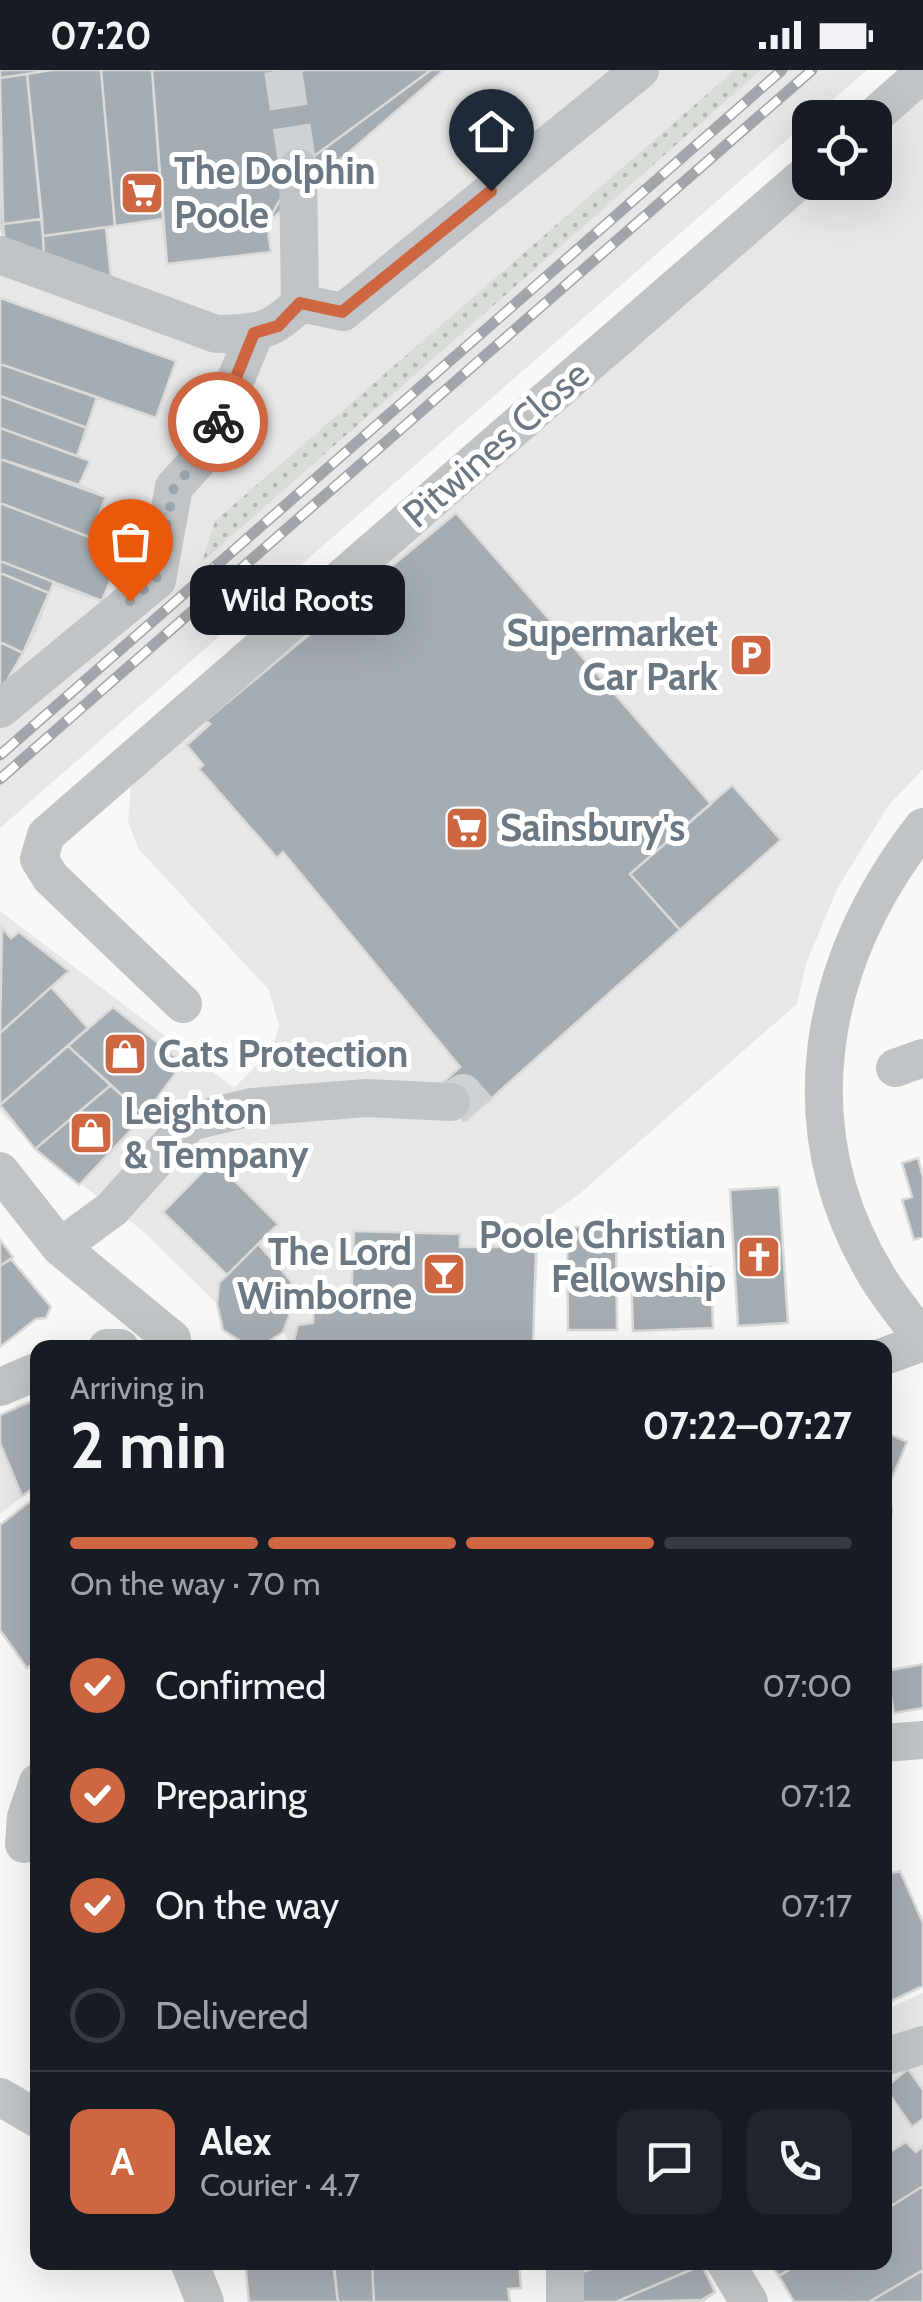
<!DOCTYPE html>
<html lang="en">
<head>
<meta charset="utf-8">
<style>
  body { margin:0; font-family:Cabin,sans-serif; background:#20242c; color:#f1f3f6; height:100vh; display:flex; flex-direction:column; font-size:38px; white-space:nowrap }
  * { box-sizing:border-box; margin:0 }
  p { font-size:32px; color:#9ea1a6 }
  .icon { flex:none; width:55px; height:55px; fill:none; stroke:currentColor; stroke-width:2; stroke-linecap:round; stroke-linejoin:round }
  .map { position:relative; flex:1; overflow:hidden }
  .sheet { position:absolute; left:30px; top:1270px; width:862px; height:930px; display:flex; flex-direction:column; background:#171b24; border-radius:20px; box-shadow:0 10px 40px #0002 }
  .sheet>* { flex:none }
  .buttons { position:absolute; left:792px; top:30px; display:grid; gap:20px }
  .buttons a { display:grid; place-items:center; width:100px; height:100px; border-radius:20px; background:#171b24; box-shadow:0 10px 40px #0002; font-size:50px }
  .pin { position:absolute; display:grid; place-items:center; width:85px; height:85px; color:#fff; margin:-102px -42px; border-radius:50% 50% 50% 0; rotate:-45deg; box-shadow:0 0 10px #0007 }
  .pin .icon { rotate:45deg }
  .courier { position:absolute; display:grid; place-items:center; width:100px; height:100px; margin:-50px; border:8px solid #ce6741; border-radius:50%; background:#fff; color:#222; box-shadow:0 2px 12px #0007 }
  .bubble { position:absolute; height:70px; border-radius:20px; background:#171b24; box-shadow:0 10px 40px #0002; font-size:32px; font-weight:700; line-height:70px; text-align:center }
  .summary em { font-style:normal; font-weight:700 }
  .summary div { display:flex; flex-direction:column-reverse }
  .summary { display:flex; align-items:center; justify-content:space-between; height:170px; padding:0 40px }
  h1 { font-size:65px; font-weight:700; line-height:75px }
  .bar { display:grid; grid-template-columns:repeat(4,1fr); gap:15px 10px; align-content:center; height:120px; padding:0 40px }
  .bar i { height:12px; border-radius:8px; background:#363941 }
  .bar .selected { background:#ce6741 }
  .bar p { grid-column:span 4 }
  .line { display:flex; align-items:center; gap:25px; padding:0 40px; border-top:2px solid #363941 }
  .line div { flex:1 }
  .round { display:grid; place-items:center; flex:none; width:105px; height:105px; border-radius:20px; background:#20242c }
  ol { padding:0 40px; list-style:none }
  li { display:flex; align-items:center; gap:30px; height:110px }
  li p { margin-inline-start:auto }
  li .icon { padding:10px; border-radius:50%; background:#ce6741; color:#fff; stroke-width:4 }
  li:last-child { color:#9ea1a6 }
  li i { width:55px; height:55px; border:5px solid #363941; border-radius:50% }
  .status { display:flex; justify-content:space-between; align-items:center; height:70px; padding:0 50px; background:#171b24; direction:ltr }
  .status svg { height:28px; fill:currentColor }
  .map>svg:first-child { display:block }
</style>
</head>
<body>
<div class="status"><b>07:20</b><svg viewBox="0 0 49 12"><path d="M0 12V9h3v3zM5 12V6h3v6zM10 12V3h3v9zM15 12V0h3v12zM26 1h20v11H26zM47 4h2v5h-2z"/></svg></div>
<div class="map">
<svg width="923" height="2232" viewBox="0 0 923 2232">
  <defs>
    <pattern id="grass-dots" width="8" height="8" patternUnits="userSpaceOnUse" patternTransform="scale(2.5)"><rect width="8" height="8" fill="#d8ddd6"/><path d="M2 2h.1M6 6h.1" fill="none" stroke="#b3b8b3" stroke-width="1.8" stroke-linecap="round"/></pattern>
  </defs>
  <rect width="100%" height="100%" fill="#f8f8f6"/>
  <path fill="#e6e7e6" d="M0,0H867L0,758V207L5,174L0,154Z
    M923,14V699L888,736L837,819L806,894L797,934L578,1125L540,1152L533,1277H292L283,1262L255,1274L232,1268L223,1260L217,1234L143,1161L35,1079L0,1041V841L234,1018L272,980L279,956L269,920L138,778L128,751L131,716L810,112H875V56Z
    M37,1328V1415L0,1444V1345Z
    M923,1923V2232H794L769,2193L885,2192V1940Z"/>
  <path fill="url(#grass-dots)" d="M735,0H761L202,492L215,451Z"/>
  <path fill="#a6adb2" stroke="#dadad9" stroke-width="2.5" d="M0,0H431L298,98L267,153L271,182L167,194L163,149L115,156L106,158L111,208L5,174L0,154Z
    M51,0H101L115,156L43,166L27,4Z
    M101,0H152L163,149L115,156Z
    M152,0H444L267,153L271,182L167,194Z
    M27,4L42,149L3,154L0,8Z
    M42,149L44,186L5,174L3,154Z
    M0,228L176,291L156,348L97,327L77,386L90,391L79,415L106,427L96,451L129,464L102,531L53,514L33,565L0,623Z
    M0,228L176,291L156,348L0,294Z
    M0,294L97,327L87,358L0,326Z
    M0,326L87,358L77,386L0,358Z
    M0,358L90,391L79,415L0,389Z
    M0,389L106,427L96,451L129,464L123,480L0,433Z
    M0,433L123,480L102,531L0,491Z
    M456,443L711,734L630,804L680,860L466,1051L437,1018L460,997L283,782L277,788L199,699L203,695L187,675L210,654L206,650Z
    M0,503L49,523L23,583L0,572Z
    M0,572L23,583L0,623Z
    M732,715L781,770L680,860L630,804Z
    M2,858L11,868L19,862L69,901L0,963Z
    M51,917L88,958L0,1035V963Z
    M113,937L183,993L144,1046L68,976Z
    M68,976L111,1015L35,1079L0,1035Z
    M111,1015L144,1046L79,1115L35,1079Z
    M918,1088L923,1107V1167L914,1170L902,1130L912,1127L902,1093Z
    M214,1090L278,1154L227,1205L163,1142Z
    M779,1117L788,1253L738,1256L730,1120Z
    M567,1157H616L617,1260H568Z
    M354,1161L460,1164V1177H536L533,1278H292L298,1255L313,1253L314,1230L351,1232Z
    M0,1170L13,1187L0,1196Z
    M258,1174L290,1210L297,1226L283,1262L268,1272L245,1274L223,1260L217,1234L219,1213Z
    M11,1189L51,1237L46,1248L36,1249L0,1277V1196Z
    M711,1197L713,1258L633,1261L631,1200Z
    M38,1328V1415L22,1426L0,1373V1345Z
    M885,1362L907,1372L892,1408L885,1405Z
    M38,1425V1590L27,1598L0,1560V1455Z
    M885,1437L892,1438L885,1507Z
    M923,1594V1638L894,1643L886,1601Z
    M900,1801L923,1853V1916L885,1934V1805Z
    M908,1999L923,2020V2049L912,2057L885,2018Z
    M906,2072L916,2082L923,2076V2116L885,2140V2085Z
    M923,2116V2200L869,2232H794L779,2206L801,2192H885V2140Z
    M245,2192H333L338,2232H249Z
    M350,2192H372L374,2232H338L334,2196Z
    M372,2192H519L521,2218L508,2219L510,2232H374Z
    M614,2192H701L702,2195L616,2232H579V2203Z
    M614,2192H701L715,2222L698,2232H579V2203Z
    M769,2192H801L779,2206Z
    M702,2195L715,2222L704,2230L616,2232Z
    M923,2200V2232H869Z"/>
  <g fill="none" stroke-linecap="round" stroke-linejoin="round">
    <path stroke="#ced2d4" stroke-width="38" stroke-dasharray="38 19" stroke-linecap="butt" d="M283,0L298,98
      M451,1032L463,1023L478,1040"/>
    <path stroke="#c0c4c7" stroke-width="38" d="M872,48L923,3
      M0,185L216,264C257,263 271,263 300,233L298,98
      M300,233L343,242L640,0
      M0,639L157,510L174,417L205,383L255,263
      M923,757C818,891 786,1057 878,1208C891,1229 908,1249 923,1270
      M183,934L51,808L39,789L46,765L810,101
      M895,998L923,988
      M0,1101L60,1177L172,1269
      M60,1177L112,1139L190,1052L252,1037L367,1028L451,1032
      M107,1278H120
      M885,1286L923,1272
      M0,1317L38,1301
      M885,1673L923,1670
      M24,1774L26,1747L38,1712
      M885,1987L923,1975
      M0,2027L38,2049
      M189,2192L205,2232
      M565,2192V2232
      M725,2192L749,2232"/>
    <defs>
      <path id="rail" d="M0,685L782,0
        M0,709L812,0"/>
    </defs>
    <use href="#rail" stroke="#a0a6ab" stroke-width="11"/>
    <use href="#rail" stroke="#fff" stroke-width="8" stroke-dasharray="22" stroke-linecap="butt"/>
  </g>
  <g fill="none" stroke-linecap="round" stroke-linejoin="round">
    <path stroke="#9ca5ab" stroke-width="10" stroke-dasharray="0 18" d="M130,531L156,510L174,417L205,383L218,352"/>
    <path stroke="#ce6741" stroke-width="12" d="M218,352L254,263L278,256L300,233L342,242L491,121"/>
  </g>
  <defs>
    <symbol id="supermarket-square" viewBox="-11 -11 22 22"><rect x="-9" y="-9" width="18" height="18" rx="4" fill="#ce6741" stroke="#fff"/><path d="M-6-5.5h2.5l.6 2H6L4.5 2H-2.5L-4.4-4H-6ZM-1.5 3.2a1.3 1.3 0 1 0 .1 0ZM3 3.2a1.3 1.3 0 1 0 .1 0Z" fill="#fff"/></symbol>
    <symbol id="parking-square" viewBox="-11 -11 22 22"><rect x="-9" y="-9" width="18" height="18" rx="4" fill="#ce6741" stroke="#fff"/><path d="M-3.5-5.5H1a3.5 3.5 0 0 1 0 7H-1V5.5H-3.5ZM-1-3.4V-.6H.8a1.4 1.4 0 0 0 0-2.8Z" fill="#fff"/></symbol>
    <symbol id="shop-square" viewBox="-11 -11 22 22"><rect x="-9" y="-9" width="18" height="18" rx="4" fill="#ce6741" stroke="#fff"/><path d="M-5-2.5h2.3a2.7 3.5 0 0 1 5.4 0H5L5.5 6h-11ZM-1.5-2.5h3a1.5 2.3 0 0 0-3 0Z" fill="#fff"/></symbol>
    <symbol id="church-square" viewBox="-11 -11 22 22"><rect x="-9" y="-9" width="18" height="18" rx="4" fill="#ce6741" stroke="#fff"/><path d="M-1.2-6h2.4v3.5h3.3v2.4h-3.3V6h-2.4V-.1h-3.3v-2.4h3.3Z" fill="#fff"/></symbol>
    <symbol id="bar-square" viewBox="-11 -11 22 22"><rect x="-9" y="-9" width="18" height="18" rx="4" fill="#ce6741" stroke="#fff"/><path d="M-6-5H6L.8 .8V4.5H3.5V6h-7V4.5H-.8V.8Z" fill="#fff"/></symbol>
  </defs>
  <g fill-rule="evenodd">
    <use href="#supermarket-square" x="117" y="98" width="50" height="50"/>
    <use href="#parking-square" x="726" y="560" width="50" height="50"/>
    <use href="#supermarket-square" x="442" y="733" width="50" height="50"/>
    <use href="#shop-square" x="100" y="959" width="50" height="50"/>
    <use href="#shop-square" x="66" y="1038" width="50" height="50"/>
    <use href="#church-square" x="734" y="1162" width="50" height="50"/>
    <use href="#bar-square" x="419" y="1179" width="50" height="50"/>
  </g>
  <g text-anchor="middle" stroke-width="10" stroke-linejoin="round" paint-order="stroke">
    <g font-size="38" font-weight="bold" fill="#6b7883" stroke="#fff" text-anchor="start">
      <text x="174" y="114">The Dolphin<tspan x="174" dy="44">Poole</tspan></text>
      <text x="718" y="576" text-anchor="end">Supermarket<tspan x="718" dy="44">Car Park</tspan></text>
      <text x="500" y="771">Sainsbury's</text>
      <text x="158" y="997">Cats Protection</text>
      <text x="124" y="1054">Leighton<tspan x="124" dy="44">&amp; Tempany</tspan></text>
      <text x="726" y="1178" text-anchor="end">Poole Christian<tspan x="726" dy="44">Fellowship</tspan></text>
      <text x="412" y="1195" text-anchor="end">The Lord<tspan x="412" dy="44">Wimborne</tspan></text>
    </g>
    <g font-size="38" fill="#6b7883" stroke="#fff">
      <text transform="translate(496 374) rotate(-41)" y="13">Pitwines Close</text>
    </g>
  </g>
</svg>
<div class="buttons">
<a><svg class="icon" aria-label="locate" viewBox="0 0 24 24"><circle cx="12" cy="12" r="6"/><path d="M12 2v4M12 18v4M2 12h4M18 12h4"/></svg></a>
</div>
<div class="pin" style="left:130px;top:531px;background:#ea580c"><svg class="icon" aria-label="bag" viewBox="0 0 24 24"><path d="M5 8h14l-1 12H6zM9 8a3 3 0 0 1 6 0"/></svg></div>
<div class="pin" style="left:491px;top:121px;background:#1f2937"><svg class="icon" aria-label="home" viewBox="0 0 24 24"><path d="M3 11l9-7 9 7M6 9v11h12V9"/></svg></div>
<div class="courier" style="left:218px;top:352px"><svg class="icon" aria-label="bike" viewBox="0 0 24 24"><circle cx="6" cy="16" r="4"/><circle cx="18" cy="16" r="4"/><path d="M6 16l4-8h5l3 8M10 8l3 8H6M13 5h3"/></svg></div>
<div class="bubble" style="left:190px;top:495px;width:215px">Wild Roots</div>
<section class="sheet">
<div class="summary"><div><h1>2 min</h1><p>Arriving in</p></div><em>07:22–07:27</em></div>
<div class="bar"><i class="selected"></i><i class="selected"></i><i class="selected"></i><i></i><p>On the way · 70 m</p></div>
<ol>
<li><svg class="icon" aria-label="check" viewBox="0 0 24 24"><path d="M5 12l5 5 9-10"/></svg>Confirmed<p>07:00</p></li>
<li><svg class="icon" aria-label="check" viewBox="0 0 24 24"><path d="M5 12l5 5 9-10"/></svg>Preparing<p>07:12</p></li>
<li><svg class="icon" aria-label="check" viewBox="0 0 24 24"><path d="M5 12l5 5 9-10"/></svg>On the way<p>07:17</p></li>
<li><i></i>Delivered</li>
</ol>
<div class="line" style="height:180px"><b class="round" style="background:#ce6741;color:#fff">A</b><div><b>Alex</b><p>Courier · 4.7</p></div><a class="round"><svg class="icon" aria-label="chat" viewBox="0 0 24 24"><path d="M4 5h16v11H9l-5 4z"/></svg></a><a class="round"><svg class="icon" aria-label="phone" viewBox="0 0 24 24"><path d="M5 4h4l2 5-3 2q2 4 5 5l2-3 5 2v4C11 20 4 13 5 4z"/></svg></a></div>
</section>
</div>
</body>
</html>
